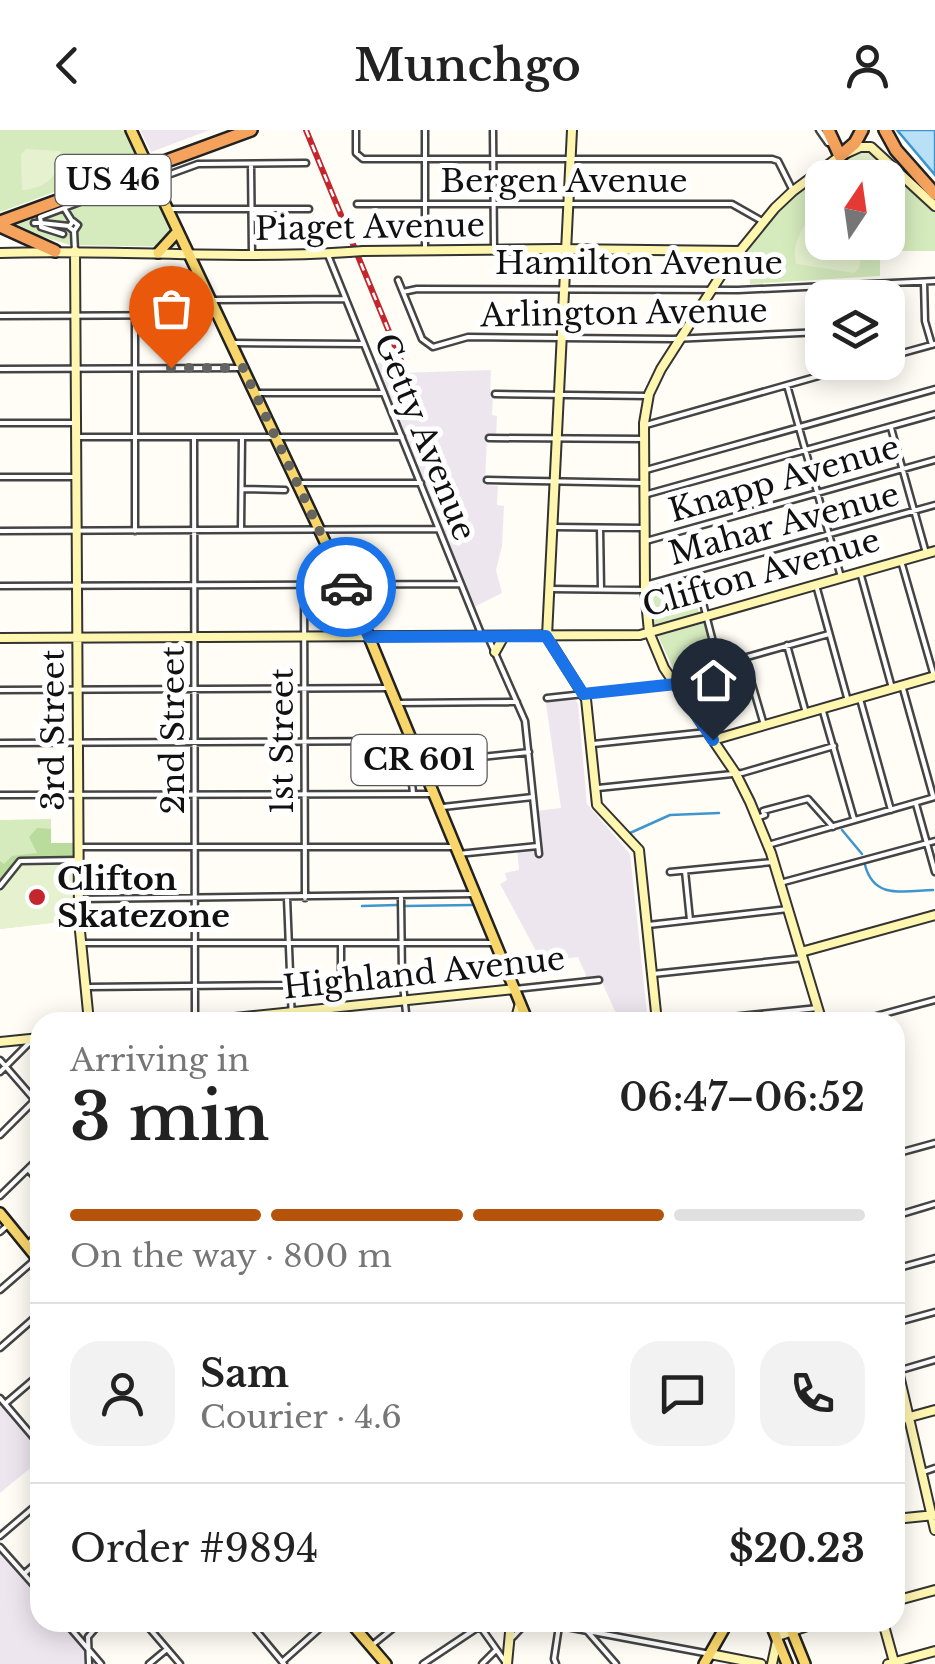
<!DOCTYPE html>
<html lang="en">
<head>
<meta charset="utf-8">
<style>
  body { margin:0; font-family:"Libre Baskerville",serif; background:#f2f2f2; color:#222; height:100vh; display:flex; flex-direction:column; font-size:38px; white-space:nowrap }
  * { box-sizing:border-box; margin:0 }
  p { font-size:32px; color:#767676 }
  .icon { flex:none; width:55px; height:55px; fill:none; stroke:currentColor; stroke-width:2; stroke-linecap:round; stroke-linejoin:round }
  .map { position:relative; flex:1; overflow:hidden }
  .details { position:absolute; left:30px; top:882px; width:875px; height:620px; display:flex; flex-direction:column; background:#fff; border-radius:30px; box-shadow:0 5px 25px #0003 }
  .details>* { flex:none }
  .needle { width:65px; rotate:13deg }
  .tools { position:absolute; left:805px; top:30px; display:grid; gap:20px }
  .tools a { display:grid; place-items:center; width:100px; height:100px; border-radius:20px; background:#fff; box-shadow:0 5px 25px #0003; font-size:50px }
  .pin { position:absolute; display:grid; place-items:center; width:85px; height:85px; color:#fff; margin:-102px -42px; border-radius:50% 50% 50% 0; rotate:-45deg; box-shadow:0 0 10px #0007 }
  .pin .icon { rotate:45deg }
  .courier { position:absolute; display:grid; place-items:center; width:100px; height:100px; margin:-50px; border:8px solid #1a73e8; border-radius:50%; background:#fff; color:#222; box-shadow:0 2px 12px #0007 }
  .summary em { font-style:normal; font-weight:600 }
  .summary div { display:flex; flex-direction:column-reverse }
  .summary { display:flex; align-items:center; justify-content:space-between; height:170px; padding:0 40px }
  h1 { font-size:65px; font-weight:600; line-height:75px }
  .bar { display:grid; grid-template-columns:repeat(4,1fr); gap:15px 10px; align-content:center; height:120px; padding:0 40px }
  .bar i { height:12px; border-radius:8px; background:#e0e0e0 }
  .bar .active { background:#b45309 }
  .bar p { grid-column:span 4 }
  .line { display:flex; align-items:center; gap:25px; padding:0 40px; border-top:2px solid #e0e0e0 }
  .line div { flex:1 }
  .round { display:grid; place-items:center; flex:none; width:105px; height:105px; border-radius:30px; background:#f2f2f2 }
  header { display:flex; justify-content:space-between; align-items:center; height:130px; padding:0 40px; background:#fff; font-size:45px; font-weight:600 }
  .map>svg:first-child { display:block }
</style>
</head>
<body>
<header><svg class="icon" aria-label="back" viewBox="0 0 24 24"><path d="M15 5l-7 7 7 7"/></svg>Munchgo<svg class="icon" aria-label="person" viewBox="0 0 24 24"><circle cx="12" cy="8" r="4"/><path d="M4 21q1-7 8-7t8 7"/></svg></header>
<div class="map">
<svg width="935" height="1534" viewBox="0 0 935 1534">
  <rect width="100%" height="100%" fill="#fffdf5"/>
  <path fill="#eee6ef" d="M140,0H210L151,22Z
    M392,227L400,243L491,240L490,267L493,268L492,285L497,286L496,307H487L485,355L498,356L497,375L504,376L502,416L496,440L502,463L474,477L376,234Z
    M573,566L578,574L587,674L630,724L648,892H620L601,850L582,851L586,845L578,827L542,832L500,754L507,750L505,743L519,740L517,717L538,715L536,681L561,678L545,567Z
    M0,1268L40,1315V1330L0,1363Z
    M0,1416L40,1463V1492L65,1493L91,1522L87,1534H0Z"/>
  <path fill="#d5ebbd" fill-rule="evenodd" d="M0,0H124L139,31L0,82Z
    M861,19L870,20L935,80V121H880V146L750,154L749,136L741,128L785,72ZM822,48H888V112H822Z
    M146,45L180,117L70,115L5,95Z
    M689,449L699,483L653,495L652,458Z
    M704,493L714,531L675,542L658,506Z
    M51,689V713H74L75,790L0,799V690Z"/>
  <path fill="#b9dc9c" d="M37,698L51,699V713H74V728L19,729L0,751V731L4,734L12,726L37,723L29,707Z"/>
  <path fill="#e6f2cf" d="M26,19L61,21C60,45 46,59 22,60L21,24Z
    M861,21L868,22L900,57L888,67V48L826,47Z
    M817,66L822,75V112L864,113L859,138L854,143L796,134C791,116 801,99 813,85L805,74Z
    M74,728L75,790L0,799V751L19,729Z"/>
  <path fill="#b9e0f7" stroke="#3f96cf" stroke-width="2.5" d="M897,0H935V45Z"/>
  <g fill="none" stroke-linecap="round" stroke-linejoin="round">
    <path stroke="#3f96cf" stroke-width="2.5" d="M842,700L862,724
      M630,703L670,685L719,683
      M865,735C874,770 904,761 933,760
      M362,776L397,775
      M405,776L472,775"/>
    <defs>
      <path id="street" d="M356,0V23L363,29H772L778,31L792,59
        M425,0V119
        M493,0L494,119
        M819,0L828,13
        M251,35L252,125
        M154,50L198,34L306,33
        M357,74H732L762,91
        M64,78L40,87L41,93L69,96
        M168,79H309
        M72,91L64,78L98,65L109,68
        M34,93H41V97L63,104
        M74,101L69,97L73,91L78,95L74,101L75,121
        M328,125L482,506
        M398,150L422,209L433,217L468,207L673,209L822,202
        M924,152L925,191L932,215
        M403,162L417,159L738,160L935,151
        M214,170L345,169
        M0,186L218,185
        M135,186V401
        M233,213L364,214
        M888,227L935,214
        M0,239L238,238
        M787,255L841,447
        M259,263H384
        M495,264L649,266
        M0,293H76
        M646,295L868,232
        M891,298L926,423
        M77,307H402
        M194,307L195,892
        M489,308L644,309
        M646,340L935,259
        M0,347H77
        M487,350L643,353
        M301,353H421
        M242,359L285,360
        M644,365L935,284
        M554,397L644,398
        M600,398L601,459
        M241,400L242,307
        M0,401L438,399
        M646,411L935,330
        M901,431L934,546
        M695,442L719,535
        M860,442L892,558
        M304,455L305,768
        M645,455L935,375
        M816,455L848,571
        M0,456L460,454
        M550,459L645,460
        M488,507L525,591L539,724
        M787,515L806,583
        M744,527L764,595
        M672,548L829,504
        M902,555L933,666
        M0,560L390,558
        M547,568L676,554
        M860,569L891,680
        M397,573L517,572
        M822,578L854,689
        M400,612C400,630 413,643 413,664
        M0,613L411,611
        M593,614L707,602
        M424,633L529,622
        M598,658L742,643L834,616
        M0,665L433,664
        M916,674L935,742
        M443,677L533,667
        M757,688L765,685L763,681L808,669L833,697
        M768,715L935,667
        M80,717H456
        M458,724L538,716
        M685,741L690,790
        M670,742L773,732
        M780,753L935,711
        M0,756L20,731L79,730
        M287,768L292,892
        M401,768L402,846L407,892
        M80,769L475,764
        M648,795L788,779
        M81,813H495
        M653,844L803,828
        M341,851V815
        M88,857L288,855
        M515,859L599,850
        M684,892L818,878
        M854,892L935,870
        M0,930L40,976
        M0,942L30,912
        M895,942H897
        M0,1005L40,965
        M895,1024L935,1013
        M28,1039L40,1053
        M0,1066L40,1027
        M895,1086L935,1074
        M0,1102L9,1094
        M29,1113L40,1102
        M895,1139L935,1128
        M0,1160L37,1128
        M895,1193L935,1182
        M0,1218L40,1183
        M901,1240L935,1230
        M0,1268L40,1315
        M6,1273L40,1244
        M923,1342L935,1338
        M0,1406L40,1372
        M0,1417L40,1462
        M25,1443L40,1430
        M65,1492L101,1534
        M144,1492L180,1534
        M249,1492L284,1534
        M477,1492L506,1533
        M540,1492L710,1524
        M588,1502L616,1534
        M513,1507L527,1492
        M371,1516L401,1492
        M282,1532L327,1492
        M89,1534L88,1507L101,1492
        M149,1534L167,1519
        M423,1534L486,1492
        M482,1534L496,1520
        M556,1534L554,1529L559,1496"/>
      <path id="secondary" d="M75,121L79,791L89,892
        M363,121L556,119L741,121
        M0,123C116,119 233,130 349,122
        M547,506L572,0
        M547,507L586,569L597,675L639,720L657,892
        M0,508L640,505L935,421
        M495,522L504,506
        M713,610L935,546
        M801,822L935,785
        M195,892L515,859
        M515,892L520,873
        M822,892L771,723L750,672L736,644L664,538L649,502L645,460L644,293L649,264L661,239L723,142L775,78L793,61L840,26L860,17H871L935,76
        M0,912L40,908
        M895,1228L935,1400
        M895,1291L935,1280
        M895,1389L935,1385
        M895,1471L935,1460
        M883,1492L894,1532
        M710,1524L761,1534
        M507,1534L511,1492
        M772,1534L778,1506L819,1492
        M888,1534L935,1521"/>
      <path id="primary" d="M131,0L144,28
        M151,44L362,490L528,892
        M158,123L178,101
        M0,1083L40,1132
        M350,1492L386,1534
        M770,1492L787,1534
        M788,1492L805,1534
        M704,1534L728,1492"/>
      <path id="highway" d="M828,0L840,26L855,13L862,0
        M885,0L896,20L935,64
        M0,92L251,0
        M0,96L55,121"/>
    </defs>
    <use href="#street" stroke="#444" stroke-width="9"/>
    <use href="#secondary" stroke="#333" stroke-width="12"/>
    <use href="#primary" stroke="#222" stroke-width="14"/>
    <use href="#highway" stroke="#222" stroke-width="16"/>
    <use href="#street" stroke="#fff" stroke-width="4"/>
    <use href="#secondary" stroke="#fff6b0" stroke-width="8"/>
    <use href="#primary" stroke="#f9d66b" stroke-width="9"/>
    <use href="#highway" stroke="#f5a25d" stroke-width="11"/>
    <defs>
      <path id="rail" d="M306,0L404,238"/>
    </defs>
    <use href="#rail" stroke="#c4262e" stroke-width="6"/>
    <use href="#rail" stroke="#fff" stroke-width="2.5" stroke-dasharray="8" stroke-linecap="butt"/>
    <defs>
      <path id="secondary-bridge" d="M349,122L363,121"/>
      <path id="primary-bridge" d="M144,28L151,44"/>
    </defs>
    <use href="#secondary-bridge" stroke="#333" stroke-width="12" stroke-linecap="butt"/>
    <use href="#primary-bridge" stroke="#222" stroke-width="14" stroke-linecap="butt"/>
    <use href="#secondary-bridge" stroke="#fff6b0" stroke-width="8"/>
    <use href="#primary-bridge" stroke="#f9d66b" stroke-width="9"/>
  </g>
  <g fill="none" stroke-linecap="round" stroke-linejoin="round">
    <path stroke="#646461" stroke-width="10" stroke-dasharray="0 18" d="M171,238H243L346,457"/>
    <path stroke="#1a73e8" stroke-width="12" d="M346,457L369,507L546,506L583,564L676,554L713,610"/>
  </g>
  <circle fill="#c4262e" stroke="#fff" stroke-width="4" cx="37" cy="767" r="10"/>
  <g text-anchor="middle" stroke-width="10" stroke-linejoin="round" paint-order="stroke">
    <g fill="#fff" stroke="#585858" stroke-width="2.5">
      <rect x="55.5" y="25" width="115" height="50" rx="8"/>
      <rect x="351.5" y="605" width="135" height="50" rx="8"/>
    </g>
    <g font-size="30" font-weight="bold" fill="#111">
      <text x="113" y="60">US 46</text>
      <text x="419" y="640">CR 601</text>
    </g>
    <g font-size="32" fill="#111" stroke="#fff">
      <text x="564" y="62">Bergen Avenue</text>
      <text transform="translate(370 97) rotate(-1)" y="11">Piaget Avenue</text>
      <text x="639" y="144">Hamilton Avenue</text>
      <text transform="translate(624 183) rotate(-1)" y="11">Arlington Avenue</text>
      <text transform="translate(425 307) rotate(68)" y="11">Getty Avenue</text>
      <text transform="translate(784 349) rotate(-16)" y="11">Knapp Avenue</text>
      <text transform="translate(784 394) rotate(-15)" y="11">Mahar Avenue</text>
      <text transform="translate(761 443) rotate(-16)" y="11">Clifton Avenue</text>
      <text transform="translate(53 600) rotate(-90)" y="11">3rd Street</text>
      <text transform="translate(173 600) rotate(-90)" y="11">2nd Street</text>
      <text transform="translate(282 611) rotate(-90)" y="11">1st Street</text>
      <text transform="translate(424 843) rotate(-6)" y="11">Highland Avenue</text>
    </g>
    <g font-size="32" font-weight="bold" fill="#111" stroke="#fff" text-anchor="start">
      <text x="57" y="760">Clifton<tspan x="57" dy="37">Skatezone</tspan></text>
    </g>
  </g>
</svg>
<div class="tools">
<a><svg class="needle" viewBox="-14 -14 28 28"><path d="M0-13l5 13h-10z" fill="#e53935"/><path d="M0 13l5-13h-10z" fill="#767676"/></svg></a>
<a><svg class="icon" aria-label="layers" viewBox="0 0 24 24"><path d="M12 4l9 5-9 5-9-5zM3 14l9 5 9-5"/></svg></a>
</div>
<div class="pin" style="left:171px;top:238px;background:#ea580c"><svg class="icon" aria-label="bag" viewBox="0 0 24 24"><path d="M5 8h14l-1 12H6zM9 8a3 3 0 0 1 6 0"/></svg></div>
<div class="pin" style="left:713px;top:610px;background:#1f2937"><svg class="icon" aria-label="home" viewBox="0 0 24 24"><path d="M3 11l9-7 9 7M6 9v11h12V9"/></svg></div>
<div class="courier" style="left:346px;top:457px"><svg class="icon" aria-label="car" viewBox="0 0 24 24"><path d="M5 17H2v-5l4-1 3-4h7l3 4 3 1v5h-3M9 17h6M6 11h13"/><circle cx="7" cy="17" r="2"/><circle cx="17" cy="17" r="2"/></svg></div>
<section class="details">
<div class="summary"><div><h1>3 min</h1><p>Arriving in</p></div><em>06:47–06:52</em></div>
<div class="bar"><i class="active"></i><i class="active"></i><i class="active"></i><i></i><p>On the way · 800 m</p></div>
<div class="line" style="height:180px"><a class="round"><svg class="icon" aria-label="person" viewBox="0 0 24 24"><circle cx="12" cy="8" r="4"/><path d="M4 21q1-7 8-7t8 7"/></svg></a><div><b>Sam</b><p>Courier · 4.6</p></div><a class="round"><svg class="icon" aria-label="chat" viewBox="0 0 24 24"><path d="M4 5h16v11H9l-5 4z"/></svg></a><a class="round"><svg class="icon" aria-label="phone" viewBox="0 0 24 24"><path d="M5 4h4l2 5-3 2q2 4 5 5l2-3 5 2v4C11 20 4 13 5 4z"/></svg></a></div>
<div class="line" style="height:130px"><div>Order #9894</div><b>$20.23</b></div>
</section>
</div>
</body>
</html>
